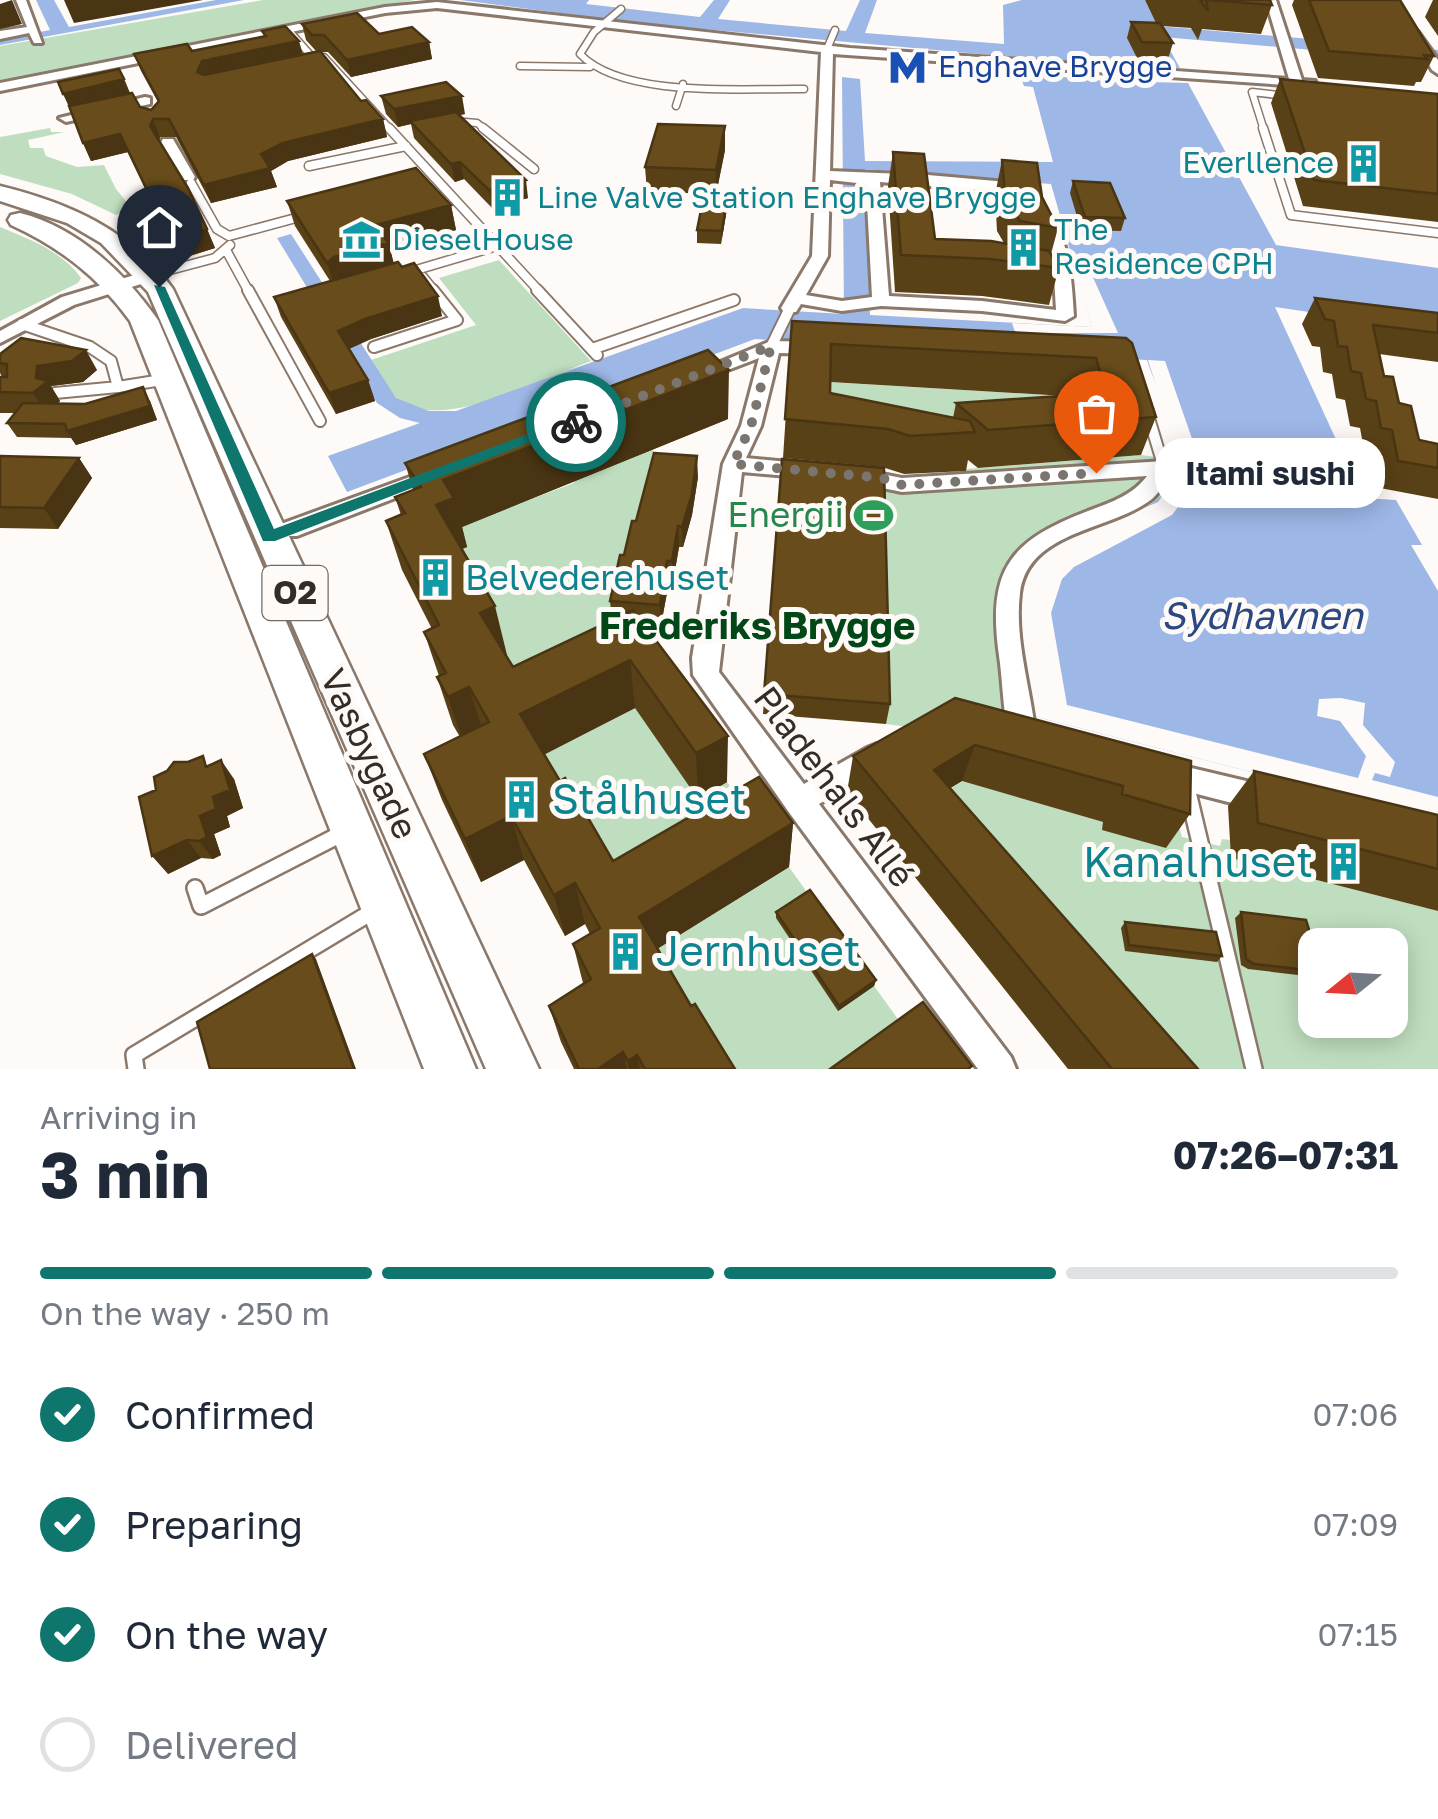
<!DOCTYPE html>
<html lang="en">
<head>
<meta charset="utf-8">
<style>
  body { margin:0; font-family:"Golos Text",sans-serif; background:#f2f2f3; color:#1f2937; height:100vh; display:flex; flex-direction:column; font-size:38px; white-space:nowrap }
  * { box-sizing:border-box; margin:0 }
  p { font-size:32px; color:#747a83 }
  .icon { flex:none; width:55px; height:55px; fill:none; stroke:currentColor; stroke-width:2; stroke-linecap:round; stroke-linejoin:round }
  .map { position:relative; height:1069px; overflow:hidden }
  .sheet { display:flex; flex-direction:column; background:#fff; flex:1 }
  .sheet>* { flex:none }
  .needle { width:65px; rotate:252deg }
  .controls { position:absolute; left:1298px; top:928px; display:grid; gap:20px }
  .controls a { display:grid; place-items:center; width:110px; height:110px; border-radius:20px; background:#fff; box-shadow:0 5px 25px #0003; font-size:50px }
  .pin { position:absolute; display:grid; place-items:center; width:85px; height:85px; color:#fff; margin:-102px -42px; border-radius:50% 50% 50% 0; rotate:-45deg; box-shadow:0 0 10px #0007 }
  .pin .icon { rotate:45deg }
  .courier { position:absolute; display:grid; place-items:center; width:100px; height:100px; margin:-50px; border:8px solid #0f766e; border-radius:50%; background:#fff; color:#222; box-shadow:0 2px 12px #0007 }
  .bubble { position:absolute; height:70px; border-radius:30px; background:#fff; box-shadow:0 5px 25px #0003; font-size:32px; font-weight:700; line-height:70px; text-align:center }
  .head em { font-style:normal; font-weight:700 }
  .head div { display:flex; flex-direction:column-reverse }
  .head { display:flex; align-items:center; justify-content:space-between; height:170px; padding:0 40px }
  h1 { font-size:65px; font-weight:700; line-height:75px }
  .bar { display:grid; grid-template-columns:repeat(4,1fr); gap:15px 10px; align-content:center; height:120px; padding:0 40px }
  .bar i { height:12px; border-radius:8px; background:#e0e1e3 }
  .bar .active { background:#0f766e }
  .bar p { grid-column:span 4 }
  ol { padding:0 40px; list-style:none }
  li { display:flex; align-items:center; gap:30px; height:110px }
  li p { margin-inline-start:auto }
  li .icon { padding:10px; border-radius:50%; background:#0f766e; color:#fff; stroke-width:4 }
  li:last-child { color:#747a83 }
  li i { width:55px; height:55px; border:5px solid #e0e1e3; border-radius:50% }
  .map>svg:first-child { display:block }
</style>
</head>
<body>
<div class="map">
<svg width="1438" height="1069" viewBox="0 0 1438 1069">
  <rect width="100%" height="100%" fill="#fefaf7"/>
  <path fill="#bfdebf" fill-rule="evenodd" d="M263,0H415L0,83V46Z
    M50,128L51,132H64L28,140L30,148H43L46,156L77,167L104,165L116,189L166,251L126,220L133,216L124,212L116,215L72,194L0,174V137Z
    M0,227C29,239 62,251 81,278L78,283L0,321Z
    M499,260L591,361C544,378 441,434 397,399C386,390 378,372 371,360L476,325L439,278Z
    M827,382L1084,397L1092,431H826Z
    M653,449L656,474L613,621L511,721L489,663L506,654L453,559L454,528L574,483L573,479Z
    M1141,455L1179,460C1170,527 1083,520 1041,556C1033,562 1027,572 1021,581L1033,716L938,731L886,724L881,488L967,474L965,469Z
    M663,693L756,822L615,907L532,761Z
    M963,781L1103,822V830L1177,819L1182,837L1220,846L1222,839L1230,840L1232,858L1438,911V1069H1148L923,805ZM1315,945H1390V1020H1315Z
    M789,867L910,1036L866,1069H715L644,957Z"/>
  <path fill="#9db7e7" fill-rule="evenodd" d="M36,0H54L69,27L216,0H244L0,45V40L50,30Z
    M460,0H589L586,4L700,17L714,0H730L718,19L846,31L860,0H877L865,33L1004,44L1003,5L1022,0H1145L1158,26L1438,50V61L1163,37L1276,245L1438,268V331L1275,307L1363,498L1396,500L1422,545H1411L1438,591V820L1033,716L1032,565C1068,527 1184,520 1178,456C1175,425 1157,390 1147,360L755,339L347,492L328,456L420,423L400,418L377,403L277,238L291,234L396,398L429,411H456L743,308L844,314L842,77L860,79L865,161L1053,162L1033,87L1024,86L1013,57L636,23ZM865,169L1051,184L1092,327L870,315Z"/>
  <path fill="#fefaf7" d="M1014,59L1182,68L1189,83L1107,81L1019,73Z
    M1075,271L1091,273L1118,333H1027L1023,355L1012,323L1092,327Z
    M1148,360L1165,361L1197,453L1195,485L1172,515L1074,567L1062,579L1051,613L1067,705L1358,778L1366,756L1340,721L1317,716L1319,699L1341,698L1365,703L1363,725L1395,762L1390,777L1375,773L1372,780L1438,797V820L1033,716L1018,611L1021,581L1043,553L1059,544L1158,502L1177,473V450Z"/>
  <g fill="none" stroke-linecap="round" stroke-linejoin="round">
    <defs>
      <path id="lane-far3" d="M621,9L594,32L580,54C623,99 744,88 804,89
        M290,32L314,59L324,57L391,130
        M827,49L835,30
        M520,66L590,67
        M676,106L683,84
        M453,121L477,123L486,130
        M1264,130L1252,92L1286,96"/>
      <path id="lane-far2" d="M389,128L540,292
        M483,128L534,169
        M1263,128L1291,215L1438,233
        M309,166L406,146
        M191,183L217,229L229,236L307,215
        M226,250L249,292
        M406,273L497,246
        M151,275L215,258L230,245
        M423,277L435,292"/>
      <path id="lane-far1" d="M248,290L320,421
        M537,290L597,355
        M22,324L90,347L111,361L118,387L168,379
        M374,347L457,320L433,290
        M771,347L790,308
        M592,349L734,300
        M55,393L118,387
        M1148,415L1164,468"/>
      <path id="lane" d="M1187,788L1254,1069
        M195,888L201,906L343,833
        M136,1069L134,1055L375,910"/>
      <path id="street" d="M16,0H26L42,43H34L29,33L0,39V31L27,27Z
        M1276,0L1302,80L1315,81V87L833,54L830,171L928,175L1028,184L1036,189L1028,194L880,182L889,296L982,301L1056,310L1053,260L1036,221L1044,216C1071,230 1072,289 1074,316L1065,321L982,311L881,306L842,311L801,304L796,312H784L781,308L812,256L821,52L437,8L385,13L0,91V83L385,7L437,2L850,48L1289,79L1266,1ZM830,180L866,184L872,297L842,301L806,295L828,256Z
        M1418,32L1438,60V74L1432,70L1412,36Z
        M145,97L150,98V104L66,122L59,118Z
        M163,139H173L195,177L193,180H183L161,142Z
        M151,270L157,271V279L74,305L0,343V331L62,297Z
        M771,341L817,342L826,348L817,354L779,353L761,426L746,458L810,464L821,471L810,478L742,472L719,672L804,784L867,748L877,744L887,748L891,756L887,764L819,804L1011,1057L1016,1069H978L788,811L693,675L692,658L723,464L741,426L759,358L699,381L689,375Z
        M1164,461L1175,468C1168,478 1161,491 1152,499C1111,531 1028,530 1020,593C1014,641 1032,692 1036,739L1033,747L1023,751L1013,747C1003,726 1003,681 999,656C987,570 1009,541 1088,511C1110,503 1133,495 1147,476L902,492L848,481L845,476L856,469L902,478Z
        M440,466L447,468L451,473L447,478L297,536H281L278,530L281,524Z
        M1162,761L1267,786L1277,790L1281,799L1277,808L1267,812L1162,785L1152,782L1148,773L1152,764Z"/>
      <path id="primary" d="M0,186C69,203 131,230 173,289L539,1069H486L148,292L101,243L67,223L0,201Z
        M20,213C77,227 125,273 158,320L476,1069H424L130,321C98,277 61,248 11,225L8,220L11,215Z"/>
    </defs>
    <use href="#lane-far3" stroke="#8a786b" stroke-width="9"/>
    <use href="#lane-far2" stroke="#8a786b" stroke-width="11"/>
    <use href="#lane-far1" stroke="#8a786b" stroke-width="14"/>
    <use href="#lane" stroke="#8a786b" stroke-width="20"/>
    <use href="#street" stroke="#8a786b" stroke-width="6"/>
    <use href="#primary" stroke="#8a786b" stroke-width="5"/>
    <use href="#lane-far3" stroke="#fff" stroke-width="6"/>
    <use href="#lane-far2" stroke="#fff" stroke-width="8"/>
    <use href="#lane-far1" stroke="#fff" stroke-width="10"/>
    <use href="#lane" stroke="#fff" stroke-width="15"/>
    <use href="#street" fill="#fff" fill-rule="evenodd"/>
    <use href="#primary" fill="#fff" fill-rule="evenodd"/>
  </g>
  <path fill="#594117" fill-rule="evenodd" d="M1145,0H1270L1272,5L1261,34L1202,29L1198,40L1191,28L1162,26L1173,43L1168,59L1137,58L1127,38L1131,22L1156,23Z
    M1294,0H1400L1434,56L1421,82H1416L1414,86L1318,78L1292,5Z
    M1433,0H1438V36L1425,17Z
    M302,24L429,42L432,59L351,77L328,52H320L361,101L383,119L387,137L288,161L271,171L277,187L211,203L176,137H160L159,140L207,229L215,248L180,259L128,152L91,161L83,143L124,79L130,93L140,107L151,110L158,102L141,71L134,54L192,51L264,36L262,31L303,54L316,51L306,40Z
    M1280,79L1438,94V222L1303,206L1271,103Z
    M381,96L465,114L459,115L528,198L492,208L464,179L455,182L414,138L411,124L398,127L386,114Z
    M725,150L717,190L728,191V203L721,244L697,243V230L704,194L647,191L645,167Z
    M893,152L935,239L1004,243L997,231L995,195L1002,160L1042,197L1058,228L1051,254L1059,268L1049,305L982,296L895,292L888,186Z
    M1073,181L1125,218L1121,231L1081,230L1070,193Z
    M287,201L451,205L456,230L390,248L393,263L442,316L371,339L349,349L368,380L375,401L336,414L281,317L274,297L330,281L295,226Z
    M1315,298L1438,313V362L1379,354L1384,376L1419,440L1438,444V499L1380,488L1375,457L1365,455L1360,428L1350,426L1345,400L1336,398L1332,374L1323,372L1320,347L1312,346L1302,324Z
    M792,321L1126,338L1156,417L1141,455L978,468L968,460L966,471L904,474L882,467L783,458ZM830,382L1065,396L956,403L953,418L830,393Z
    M0,354L97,370L83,382L51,386L60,401L57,404H85L150,401L157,420L76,445L71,438L17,437L7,423L15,413H0V392L2,377L0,373Z
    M728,419L462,527L467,547L462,549L506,656L513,667L612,620L610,601L636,521L698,477L692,515L683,547H679L673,582H669L661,625L644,624L727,782L698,799L635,708L544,754L560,781L613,861L793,823L789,867L657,949L691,1006L735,1069H574L561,1042L549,1006L583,983L573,944L590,934L585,924L565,936L524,860L481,882L442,800L424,754L460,737L453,725L437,677L439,676L424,632L432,629L402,570L386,521L401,515L395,497L413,490L405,463Z
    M0,456L79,458L92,478L58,529L0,528Z
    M782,459L890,704L886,724L763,714Z
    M955,698L1190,814L1166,848L1102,830L1103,822L962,781L950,788L1198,1069H1068L847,792L853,756Z
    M209,765L234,779L243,808L227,816L230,827L214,834L221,855L213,859L201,858L168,874L156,790Z
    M1254,771L1438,815V911L1231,858L1228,806Z
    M776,912L876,980L874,986L838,1011L776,918Z
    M1241,912L1315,949V977L1248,969L1241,965L1235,918Z
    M1125,922L1222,956L1217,962L1125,951L1121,928Z"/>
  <path fill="#493513" d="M12,0L22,24L0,29V4Z
    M64,0H203L74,23Z
    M299,41L304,58L208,78L197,72L202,61Z
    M429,42L432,59L351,77L347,60Z
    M124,79L131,96L71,111L63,94Z
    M462,96L465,114L413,124L410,121L411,124L398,127L394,109Z
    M153,119L160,137L158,144L150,126Z
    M383,119L387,137L288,161L271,171L277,187L211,203L204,185L283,143Z
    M725,126V150L716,194V170Z
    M120,134L128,152L91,161L83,143Z
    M460,162L464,179L455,182L451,164Z
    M526,180L528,198L492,208L489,190Z
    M728,191V203L721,244L722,231Z
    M451,205L456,230L390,248L395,268L336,289L327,263L376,225Z
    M207,229L215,248L180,259L171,240Z
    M438,296L442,316L371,339L344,351L338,331L365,319Z
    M86,350L97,370L83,382L51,386L60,401L46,414L33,393L37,366Z
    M729,370L728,419L462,527L467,547L450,554L436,505L443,480Z
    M368,380L375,401L336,414L329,393Z
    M143,387L150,401L157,420L76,445L67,431Z
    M697,456L698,477L692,515L683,547L682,527Z
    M79,458L92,478L58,529L44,508Z
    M678,526L679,547L673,582L672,561Z
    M667,561L669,582L661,625L660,605Z
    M495,606L507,655L493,661L480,613Z
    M630,660L635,708L532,761L520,714Z
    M469,687L484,735L464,745L448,697Z
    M728,736L727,782L698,799L696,753Z
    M975,745L962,781L923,805L934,770Z
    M221,760L234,779L243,808L227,816L230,827L214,834L221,855L213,859L199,841L200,816L213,797Z
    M511,816L524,860L481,882L465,839Z
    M793,823L789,867L644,957L639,917Z
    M187,840L201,858L168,874L152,856Z
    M575,883L585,924L565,936L554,895Z
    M312,954L316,959L356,1069H354Z
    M876,980L874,986L838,1011L839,1006Z
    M623,1052L627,1069H598Z
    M637,1055L640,1069H629L628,1061Z"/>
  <path fill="#684c1b" stroke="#493513" stroke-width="2.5" d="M1200,0H1206L1208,11Z
    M1208,0H1270L1272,5Z
    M1309,0H1400L1434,56L1424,55L1427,59L1329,51Z
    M357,13L379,34L412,27L429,42L347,60L324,35H312L302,24Z
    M1131,22L1160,23L1173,43L1142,42Z
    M285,26L299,41L202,61L197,72L204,75L320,51L361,101L366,100L383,119L283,143L261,154L270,168L204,185L169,119H153L150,126L188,188L207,229L171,240L120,134L83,143L69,106L132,93L140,107L151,110L159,101L134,54L187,44L192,51L266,36L262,31Z
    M119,69L124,79L63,94L58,82Z
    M1280,79L1438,94V194L1314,180Z
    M446,82L462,96L394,109L381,96Z
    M456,112L526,180L489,190L460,162L451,164L410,121Z
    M658,124L725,126L716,170L645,167Z
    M893,152L924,154L935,239L991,241L1049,251L1059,268L990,259L901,255Z
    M1002,160L1037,163L1042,197L1058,228L1020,221L1005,195Z
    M416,168L451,205L376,225L388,243L334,257L327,263L287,201Z
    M1073,181L1110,183L1125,218L1085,217Z
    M705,190L728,191L722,231L697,230Z
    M398,262L402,267L414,263L438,296L365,319L338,331L368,380L329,393L274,297Z
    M1315,298L1438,313V333L1373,325L1384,376L1393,377L1399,403L1411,406L1419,440L1438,444V468L1398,461L1392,430L1381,428L1376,401L1366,399L1361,373L1351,371L1347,347L1338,346L1334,321L1325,319Z
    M792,321L1126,338L1132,343L1156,417L988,430L956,403L1106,393L1096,358L831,344L830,393L970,421L975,432L910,436L888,429L785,419Z
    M21,338L86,350L72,361L37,366L36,378L48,381L33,393L0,392V377H7V364L0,363V354Z
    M708,350L729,370L443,480L454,498L436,505L495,606L480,613L513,667L633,610L728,736L696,753L630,660L520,714L560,781L565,778L613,861L759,777L793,823L639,917L691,1006L695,1004L735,1069H645L637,1055L628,1061L623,1052L598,1069H579L549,1006L591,979L573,944L600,928L575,883L554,895L511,816L465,839L424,754L489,722L469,687L448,697L437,677L446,673L424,632L439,625L386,521L405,513L395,497L421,487L405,463Z
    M143,387L150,406L67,431L65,424L7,423L23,403L85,404Z
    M654,453L697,456L692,494L682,527L678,526L672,561H667L660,605L610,601L620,555H624L632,521H636Z
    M0,456L79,458L44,508L0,507Z
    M782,459L884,468L890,704L764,694Z
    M955,698L1191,761L1190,814L1122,794L1123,786L975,745L934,770L1198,1069H1112L853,756Z
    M203,756L206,767L221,760L230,790L213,797L216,809L200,816L207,837L199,841L187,840L152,856L139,797L156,790L154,777L167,771L174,762H188Z
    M1254,771L1438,815V869L1258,823Z
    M810,890L876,980L839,1006L776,912Z
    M1241,912L1306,920L1315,949V971L1254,964L1246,959Z
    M1125,922L1216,932L1222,956L1129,945Z
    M312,954L354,1069H210L197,1022Z
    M923,1002L972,1066L968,1069H830Z"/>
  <path fill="#0f766e" d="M154,285L165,287L274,529L571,418L583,422L275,541H263Z"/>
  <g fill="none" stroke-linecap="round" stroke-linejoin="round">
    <path stroke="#7b7570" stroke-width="10" stroke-dasharray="0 18" d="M576,422L771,346L751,426L733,464L882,478L902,485L1096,473"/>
  </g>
  <defs>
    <symbol id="metro-bare" viewBox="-9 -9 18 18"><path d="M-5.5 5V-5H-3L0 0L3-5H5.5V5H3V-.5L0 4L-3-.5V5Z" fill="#1a4fb4" stroke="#fefaf7" stroke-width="2.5" paint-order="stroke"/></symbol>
    <symbol id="building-bare" viewBox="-9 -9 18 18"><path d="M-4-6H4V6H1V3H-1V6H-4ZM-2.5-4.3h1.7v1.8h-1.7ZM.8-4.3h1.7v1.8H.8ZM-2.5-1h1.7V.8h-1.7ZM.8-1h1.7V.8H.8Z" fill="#0f9aa8" stroke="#fefaf7" stroke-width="2.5" paint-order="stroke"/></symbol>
    <symbol id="museum-bare" viewBox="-9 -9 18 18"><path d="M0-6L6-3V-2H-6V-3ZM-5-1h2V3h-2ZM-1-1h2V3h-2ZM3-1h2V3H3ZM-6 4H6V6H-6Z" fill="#0f9aa8" stroke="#fefaf7" stroke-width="2.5" paint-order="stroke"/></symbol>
    <symbol id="stadium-bare" viewBox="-9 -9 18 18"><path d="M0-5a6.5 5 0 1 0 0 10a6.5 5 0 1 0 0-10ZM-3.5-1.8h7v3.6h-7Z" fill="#2e9e5b" stroke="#fefaf7" stroke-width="2.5" paint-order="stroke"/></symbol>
  </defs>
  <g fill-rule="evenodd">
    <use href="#metro-bare" x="880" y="40" width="55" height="55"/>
    <use href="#building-bare" x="1336" y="136" width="55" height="55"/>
    <use href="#building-bare" x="480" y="170" width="55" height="55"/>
    <use href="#museum-bare" x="334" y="212" width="55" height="55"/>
    <use href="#building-bare" x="996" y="220" width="55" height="55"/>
    <use href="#stadium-bare" x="846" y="488" width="55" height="55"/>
    <use href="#building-bare" x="408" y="550" width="55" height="55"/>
    <use href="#building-bare" x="494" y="772" width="55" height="55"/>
    <use href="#building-bare" x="1316" y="834" width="55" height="55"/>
    <use href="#building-bare" x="598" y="924" width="55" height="55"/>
  </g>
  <g text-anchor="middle" stroke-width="10" stroke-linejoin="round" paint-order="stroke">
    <g font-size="30" fill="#164399" stroke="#fefaf7" text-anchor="start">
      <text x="938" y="77">Enghave Brygge</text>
    </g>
    <g font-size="30" fill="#0d838f" stroke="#fefaf7" text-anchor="start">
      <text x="1334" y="173" text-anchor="end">Everllence</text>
      <text x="537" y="208">Line Valve Station Enghave Brygge</text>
      <text x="1054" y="240">The<tspan x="1054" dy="34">Residence CPH</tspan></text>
      <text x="392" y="250">DieselHouse</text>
    </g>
    <rect fill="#fefaf7" stroke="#716a65" stroke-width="2.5" x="262.5" y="566" width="65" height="54" rx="8"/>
    <g font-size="32" font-weight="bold" fill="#342d27">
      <text x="295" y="604">O2</text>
    </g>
    <g font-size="35" fill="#27864d" stroke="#fefaf7" text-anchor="end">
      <text x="844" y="527">Energii</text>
    </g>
    <g font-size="35" fill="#0d838f" stroke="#fefaf7" text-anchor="start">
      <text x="465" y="590">Belvederehuset</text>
    </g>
    <g font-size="35" fill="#342d27" stroke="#fefaf7">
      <text transform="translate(369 754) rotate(65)" y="12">Vasbygade</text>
      <text transform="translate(834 787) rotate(53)" y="12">Pladehals Allé</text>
    </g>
    <g font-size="38" font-style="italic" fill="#2b4883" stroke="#fefaf7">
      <text x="1262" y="629">Sydhavnen</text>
    </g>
    <g font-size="38" font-weight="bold" fill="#014718" stroke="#fefaf7">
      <text x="757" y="639">Frederiks Brygge</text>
    </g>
    <g font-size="42" fill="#0d838f" stroke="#fefaf7" text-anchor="start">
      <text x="552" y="814">Stålhuset</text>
      <text x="1313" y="877" text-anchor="end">Kanalhuset</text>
      <text x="656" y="966">Jernhuset</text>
    </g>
  </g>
</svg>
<div class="controls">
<a><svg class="needle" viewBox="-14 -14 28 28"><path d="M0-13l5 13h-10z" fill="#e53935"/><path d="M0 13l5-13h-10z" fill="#747a83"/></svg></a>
</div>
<div class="pin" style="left:1096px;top:473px;background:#ea580c"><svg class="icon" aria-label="bag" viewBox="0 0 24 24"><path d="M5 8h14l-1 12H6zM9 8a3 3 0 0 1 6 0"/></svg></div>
<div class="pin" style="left:159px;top:287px;background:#1f2937"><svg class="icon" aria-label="home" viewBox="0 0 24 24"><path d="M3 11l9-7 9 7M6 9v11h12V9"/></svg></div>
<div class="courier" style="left:576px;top:422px"><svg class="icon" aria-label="bike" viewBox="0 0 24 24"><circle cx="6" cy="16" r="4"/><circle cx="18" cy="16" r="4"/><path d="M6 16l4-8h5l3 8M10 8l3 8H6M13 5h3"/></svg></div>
<div class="bubble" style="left:1155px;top:438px;width:230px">Itami sushi</div>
</div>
<section class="sheet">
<div class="head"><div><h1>3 min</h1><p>Arriving in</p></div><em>07:26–07:31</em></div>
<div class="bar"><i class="active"></i><i class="active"></i><i class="active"></i><i></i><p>On the way · 250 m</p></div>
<ol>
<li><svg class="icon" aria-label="check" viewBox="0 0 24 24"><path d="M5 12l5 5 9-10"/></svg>Confirmed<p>07:06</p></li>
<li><svg class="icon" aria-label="check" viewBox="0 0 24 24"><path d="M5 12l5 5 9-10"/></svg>Preparing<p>07:09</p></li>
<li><svg class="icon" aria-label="check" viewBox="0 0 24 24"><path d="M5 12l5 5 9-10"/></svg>On the way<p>07:15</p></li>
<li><i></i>Delivered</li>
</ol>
</section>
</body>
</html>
